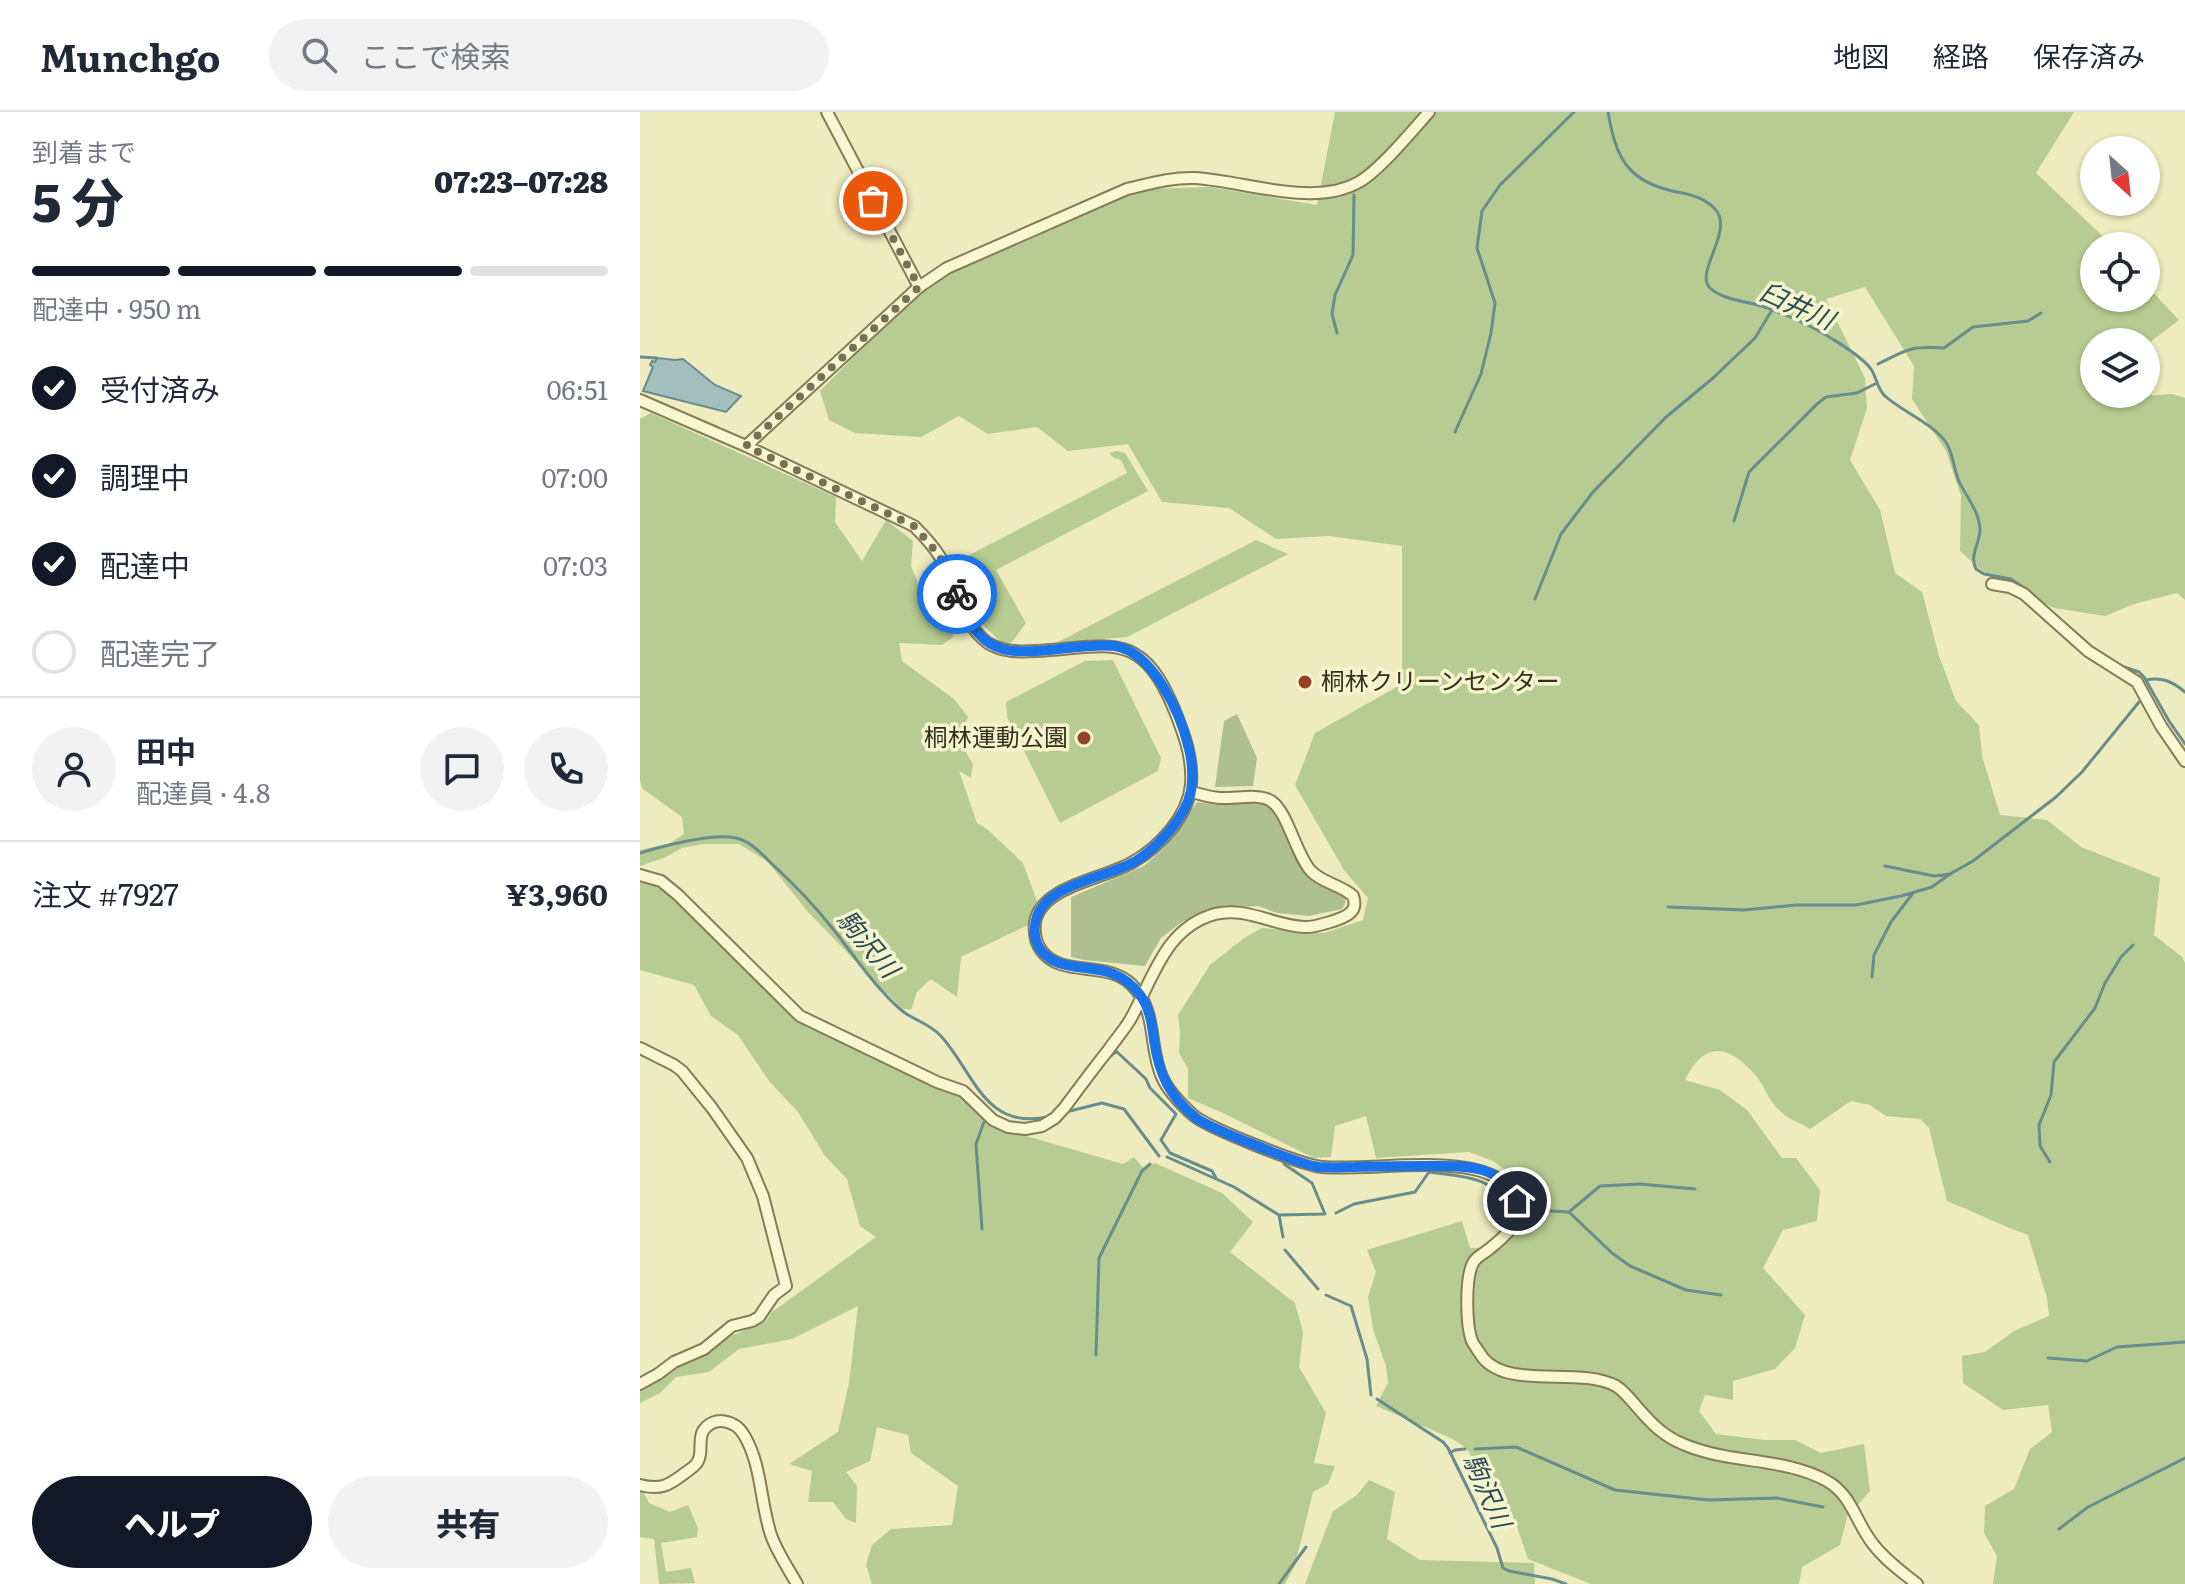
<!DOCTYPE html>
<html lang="ja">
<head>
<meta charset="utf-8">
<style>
  body { margin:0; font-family:Literata,"Noto Sans JP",serif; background:#f2f2f3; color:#1f2937; height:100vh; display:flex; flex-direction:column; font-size:30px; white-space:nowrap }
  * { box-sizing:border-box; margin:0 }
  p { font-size:26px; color:#747a83 }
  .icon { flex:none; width:44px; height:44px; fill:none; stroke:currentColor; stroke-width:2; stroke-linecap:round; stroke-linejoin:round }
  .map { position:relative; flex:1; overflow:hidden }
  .side { display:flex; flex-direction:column; background:#fff; width:640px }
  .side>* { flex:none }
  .needle { width:52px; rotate:153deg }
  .buttons { position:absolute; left:1440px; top:24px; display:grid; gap:16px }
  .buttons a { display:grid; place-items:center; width:80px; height:80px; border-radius:50%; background:#fff; box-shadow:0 2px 6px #0004; font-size:40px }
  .pin { position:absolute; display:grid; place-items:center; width:68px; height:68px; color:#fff; margin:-34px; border:4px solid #fff; border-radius:50%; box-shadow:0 2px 8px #0007 }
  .courier { position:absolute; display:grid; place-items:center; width:80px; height:80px; margin:-40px; border:6px solid #1a73e8; border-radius:50%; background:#fff; color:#222; box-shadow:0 2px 10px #0007 }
  .head em { font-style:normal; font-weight:800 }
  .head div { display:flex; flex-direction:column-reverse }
  .head { display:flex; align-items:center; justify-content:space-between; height:136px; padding:0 32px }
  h1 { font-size:52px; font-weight:800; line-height:60px }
  .bar { display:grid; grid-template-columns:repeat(4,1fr); gap:12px 8px; align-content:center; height:96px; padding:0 32px }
  .bar i { height:10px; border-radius:6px; background:#e0e1e3 }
  .bar .current { background:#111827 }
  .bar p { grid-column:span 4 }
  .line { display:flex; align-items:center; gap:20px; padding:0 32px; border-top:2px solid #e0e1e3 }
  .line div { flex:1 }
  .round { display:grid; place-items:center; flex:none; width:84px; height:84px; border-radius:42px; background:#f2f2f3 }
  ol { padding:0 32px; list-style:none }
  li { display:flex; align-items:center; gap:24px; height:88px }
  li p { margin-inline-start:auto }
  li .icon { padding:8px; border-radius:50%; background:#111827; color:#fff; stroke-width:4 }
  li:last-child { color:#747a83 }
  li i { width:44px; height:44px; border:4px solid #e0e1e3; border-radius:50% }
  .cta { display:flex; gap:16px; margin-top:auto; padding:16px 32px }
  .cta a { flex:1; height:92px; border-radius:48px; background:#111827; color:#fff; font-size:32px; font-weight:800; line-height:92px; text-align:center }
  .cta a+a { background:#f2f2f3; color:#1f2937 }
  header { display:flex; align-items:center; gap:48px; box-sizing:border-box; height:112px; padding:0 40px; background:#fff; border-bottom:2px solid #e0e1e3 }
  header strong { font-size:38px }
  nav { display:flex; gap:44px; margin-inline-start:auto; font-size:28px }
  .search { width:560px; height:72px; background:#f2f2f3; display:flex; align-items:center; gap:20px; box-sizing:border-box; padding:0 28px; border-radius:44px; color:#747a83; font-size:30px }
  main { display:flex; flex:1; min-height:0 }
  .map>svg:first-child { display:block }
</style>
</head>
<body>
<header>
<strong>Munchgo</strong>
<div class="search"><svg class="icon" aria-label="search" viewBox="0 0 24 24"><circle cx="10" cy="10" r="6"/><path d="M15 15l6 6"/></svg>ここで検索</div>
<nav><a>地図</a><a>経路</a><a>保存済み</a></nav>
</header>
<main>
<section class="side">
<div class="head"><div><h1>5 分</h1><p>到着まで</p></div><em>07:23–07:28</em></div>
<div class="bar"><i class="current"></i><i class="current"></i><i class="current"></i><i></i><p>配達中 · 950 m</p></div>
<ol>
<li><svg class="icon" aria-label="check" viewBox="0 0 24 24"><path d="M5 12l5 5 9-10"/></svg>受付済み<p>06:51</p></li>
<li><svg class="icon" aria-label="check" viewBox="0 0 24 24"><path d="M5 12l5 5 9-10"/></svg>調理中<p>07:00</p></li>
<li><svg class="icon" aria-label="check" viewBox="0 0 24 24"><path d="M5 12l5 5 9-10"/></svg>配達中<p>07:03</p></li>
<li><i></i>配達完了</li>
</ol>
<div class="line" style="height:144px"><a class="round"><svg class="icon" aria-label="person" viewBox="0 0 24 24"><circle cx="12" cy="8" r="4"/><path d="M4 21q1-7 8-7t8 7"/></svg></a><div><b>田中</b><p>配達員 · 4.8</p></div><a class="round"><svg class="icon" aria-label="chat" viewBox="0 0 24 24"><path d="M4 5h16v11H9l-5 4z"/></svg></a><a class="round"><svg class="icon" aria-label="phone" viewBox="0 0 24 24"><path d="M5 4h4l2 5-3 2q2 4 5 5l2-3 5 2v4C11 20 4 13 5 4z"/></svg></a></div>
<div class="line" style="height:104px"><div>注文 #7927</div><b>¥3,960</b></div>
<div class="cta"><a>ヘルプ</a><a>共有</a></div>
</section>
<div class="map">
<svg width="1545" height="1472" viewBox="0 0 1545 1472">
  <rect width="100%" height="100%" fill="#eeecbe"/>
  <path fill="#b6cc92" d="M695,0H1434L1396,61L1473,134H1454V186H1506V173L1539,208L1509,231L1513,248L1506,253V230H1454V282H1489V285L1532,282L1545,286V488L1537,481L1494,492L1465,504L1414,496L1373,477L1340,457L1320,439L1321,384L1306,339L1272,287L1274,254L1225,175L1186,187L1225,266L1227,296L1210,348L1240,398L1255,461L1282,480L1299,544L1316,589L1339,613L1342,644L1360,703L1407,708L1441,735L1520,766L1514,823L1542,845L1545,851V1472H1353L1357,1444L1344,1421L1345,1394L1374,1377L1390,1337L1412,1320L1408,1293L1363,1298L1323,1271L1322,1244L1345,1240L1374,1219L1409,1204L1407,1186L1388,1123C1360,1113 1335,1100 1307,1089L1289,1016L1280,1007L1246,1004L1230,993L1211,989L1170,1017C1160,1011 1146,1006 1138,997C1129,989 1125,975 1117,965C1090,933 1065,927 1045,968L1080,978L1107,998L1142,1046H1156L1180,1078L1177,1109L1143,1118L1123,1156L1165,1203L1155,1236L1135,1257L1093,1269V1288L1065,1283L1059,1299L1076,1322L1125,1328H1155L1181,1341L1224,1332L1230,1379L1207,1405L1200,1433L1162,1455L1159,1472H951L888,1447L875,1409L826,1336L813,1327L736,1294L748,1271L746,1254L733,1217L728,1185L736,1160L727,1138L822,1109L830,1136L862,1135L891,1102L883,1071L853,1049L829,1040L736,1046L726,1004L695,1014L691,1045L674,1046L583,1001L548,986V957L539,941L540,921L538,903L570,853L604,826L622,816L684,821L723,808L728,786L704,758L655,673L675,621L762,572V434L689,424L636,427L589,396L522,390L488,332L428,339L397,315L348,322L319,304L281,325L215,321L189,308L180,279L279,179L316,157L503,77L569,75L677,93Z
    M11,301L196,385L195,410L222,449L246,408L273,429L271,454L288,495L314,498L319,507L312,526L302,533L259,531L262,549L314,587L328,605L319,629L333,652L331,666L319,659L337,711L347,717L383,751L397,789L388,813L321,845L317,885L291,867L277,880L271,898L261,896L168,800L127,749L99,732H63L42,736L24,746L0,754V738L30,731L44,722L42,705L3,677L0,669V307Z
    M477,339L485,341L508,379L356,458L386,511L372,530L363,532L339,509L312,452L487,361L481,348L474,346L469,341Z
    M616,428L648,442L487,525L416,531Z
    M473,548L521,646L518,659L420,711L367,605L366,590L445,549Z
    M0,768L17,770L126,875L156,908L171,914L180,921L202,931H211L320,983L352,1014L483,1052L494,1045L504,1057L515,1051L582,1081L613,1110L590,1140L655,1191L663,1220L659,1255L686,1301L674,1351L695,1354L688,1372L673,1380L655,1453L645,1472H232L226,1453L232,1433L251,1417L312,1413L318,1374L271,1341L268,1323L237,1315L230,1349L206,1360L217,1374L216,1411L206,1407L193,1390H168L172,1359L149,1352L198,1320L209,1271L218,1194L152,1227L99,1237L69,1260L36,1265L20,1281L0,1291V1278L21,1266L35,1253L69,1240L91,1224L125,1210L132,1200L236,1125L220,1114L207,1067L185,1044L158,1000L129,969L98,923L71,904L54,873L0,858Z
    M729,1368L755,1380L747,1427L780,1448L894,1451L895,1472H665L693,1399L717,1383Z
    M0,1379H3L9,1391L30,1400L48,1393L58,1416L57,1425L21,1431L26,1460L51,1456L55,1471L19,1472L14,1427L0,1425Z"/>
  <path fill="#aec092" d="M597,602L617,646L613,674L575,675L584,609Z
    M557,690C565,691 574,693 582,693C594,693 607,690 619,691C645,694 650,745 664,761C676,775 695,773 706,786L705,792L702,797L668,804L637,801L618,794L567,797L542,810L521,826L505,854L444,848L431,845V785L504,754L523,737Z"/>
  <path fill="#a2bfbe" stroke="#698c8d" stroke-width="2" d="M17,246L35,248L43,247L75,273L101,284L86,300L3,279L13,255L10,253L12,249L15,250Z"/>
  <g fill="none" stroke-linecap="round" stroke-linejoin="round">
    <path stroke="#698c8d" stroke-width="3" d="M968,0C976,46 987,70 1037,80C1050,82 1065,86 1075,97C1095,118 1054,160 1070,176C1083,188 1105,189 1121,194C1135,198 1148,204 1161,210C1179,218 1220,242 1231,257C1237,266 1237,277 1245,284C1261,299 1296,313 1307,332C1313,343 1314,356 1318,367C1325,384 1339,398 1340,417C1340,432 1329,443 1336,457L1344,462L1371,467L1386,477
      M697,221L692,202L695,183L713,143L714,83
      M0,245L17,246
      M1238,252C1268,237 1270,234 1304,236L1333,215L1388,209L1401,201
      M815,320L841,262L851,221L855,191L837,136L842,99L860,73L934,0
      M1094,409L1109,360L1177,292L1186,285L1217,281L1237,271
      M895,487L921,422L953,380L1025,306L1073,266L1115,226L1132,198
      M1415,503L1455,538
      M1481,554L1499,560L1504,565L1529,609L1545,632
      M1506,568C1522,565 1532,569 1545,580
      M0,741C24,734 73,721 96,726C110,729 121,741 131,751C153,771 175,794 193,817C210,838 225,861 243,880C249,887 257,895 265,901C277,909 291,913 301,924C335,962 344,1018 408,1005
      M1245,754L1294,764L1310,762L1333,749L1416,685L1442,660L1499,590
      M1028,795L1104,798L1156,793H1216L1261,784L1292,775L1310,762
      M1232,865L1234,843L1251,810L1273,781
      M471,944L476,939L506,967L510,976L536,1002L521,1028L530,1041L572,1059L576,1066
      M426,1000L462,991L484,997L519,1044
      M527,1045L594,1075L639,1103L643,1125
      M1410,1050L1400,1034L1399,1013L1411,983L1414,950L1455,896L1465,871L1481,845L1493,833
      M878,1073L887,1089L892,1091L893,1105L890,1106L879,1122
      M893,1098L929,1100L972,1141L990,1154L1046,1178L1081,1183
      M929,1100L960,1074L1000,1072L1055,1077
      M696,1101L714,1092L775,1080L789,1060C815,1064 856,1063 864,1094
      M639,1103L685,1102L672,1071L644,1052
      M342,1117L336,1032L344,1010
      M645,1138L678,1177
      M686,1183L711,1194L727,1247L731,1283
      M456,1243L459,1146L502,1059L510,1052
      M1408,1246L1447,1249L1477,1235L1545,1230
      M737,1287L803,1330L808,1336L857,1436L863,1456L869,1459L912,1467L926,1472
      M835,1337L876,1335L975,1378L1068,1388L1137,1386L1183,1395
      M810,1341L815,1338L825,1337
      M1419,1417L1448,1395L1545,1346
      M639,1472L666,1435"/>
    <defs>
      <path id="minor" d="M187,0L279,175
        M0,288L106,334L274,414C284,424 293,433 300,445C314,471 323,514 348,531C362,540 379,540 396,539C468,535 501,516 534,597C544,622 553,645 551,673C548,705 519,735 493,750C465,767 402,773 395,810C394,820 395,830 401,838C420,866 465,848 491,872C518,898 508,934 522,965C528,979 542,993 553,1003C568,1016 662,1053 682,1055C730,1059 820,1042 859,1067C867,1073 874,1079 877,1090C882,1111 863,1126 848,1138C843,1142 836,1145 833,1151C825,1166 826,1213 832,1229C833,1232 842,1244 843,1246C870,1278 939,1254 976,1274C984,1279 991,1288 997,1295C1011,1311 1023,1324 1043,1332C1088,1352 1145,1345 1187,1369C1212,1383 1216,1411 1233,1432C1245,1448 1262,1460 1277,1472
        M106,334L279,175L307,156L487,77C509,72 532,65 555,66C605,69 674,96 719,70C740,58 772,19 789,0
        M1352,472L1370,475L1384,482L1448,539L1497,570L1521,614L1545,649
        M0,763L21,769L38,783L160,904L297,970L323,979L353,1008L368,1015L385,1017L402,1014L415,1006L425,995C439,976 454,956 469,937C476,927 484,918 490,908C513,868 524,816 575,802C606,794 634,814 664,815C673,816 704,807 710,801C716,796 715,790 713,784C701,773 682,771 671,759C656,743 648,700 631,689C619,681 595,687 581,686C571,686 561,682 551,680
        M0,936L34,953L42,959L72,996L107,1046L123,1084L146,1174L134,1183L119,1205L112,1209L92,1214L64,1237L34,1250L18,1262L0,1272
        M0,1373C21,1378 28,1374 45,1361C49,1358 56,1354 58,1349C63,1340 58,1328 63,1319C74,1303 95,1308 104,1323C122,1353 120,1390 131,1423C137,1440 148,1456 157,1472"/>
    </defs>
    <use href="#minor" stroke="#867c57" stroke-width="14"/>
    <use href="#minor" stroke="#f9f7d1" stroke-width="10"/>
  </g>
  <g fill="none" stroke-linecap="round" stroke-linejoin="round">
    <path stroke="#767155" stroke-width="8" stroke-dasharray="0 14.4" d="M233,89L279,175L106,334L274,414L299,443L317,482"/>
    <path stroke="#1a73e8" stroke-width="10" d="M317,482C325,498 330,516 345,528C360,540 378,540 396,539C418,538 455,531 475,534C513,540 541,602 549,637C552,649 553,666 551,679C546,705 518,735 496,749C466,767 398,772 395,814C394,822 396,831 400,837C423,869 470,841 500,883C510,896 512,912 514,928C519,962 529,984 556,1006C569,1016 662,1053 679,1055C691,1056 704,1055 715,1055C740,1054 764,1054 788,1054C805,1054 825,1053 842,1058C859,1063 870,1074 877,1089"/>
  </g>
  <g fill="#954327" stroke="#f5f4ce" stroke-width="3">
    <circle cx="665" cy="570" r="8"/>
    <circle cx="444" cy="626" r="8"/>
  </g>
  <g text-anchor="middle" stroke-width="7" stroke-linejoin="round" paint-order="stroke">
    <g font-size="24" fill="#352f1c" stroke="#f5f4ce" text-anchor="start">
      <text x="681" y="578">桐林クリーンセンター</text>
      <text x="428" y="634" text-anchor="end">桐林運動公園</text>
    </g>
    <g font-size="26" font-style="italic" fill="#2b4d55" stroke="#f5f4ce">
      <text transform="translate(1157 194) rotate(24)" y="9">臼井川</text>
      <text transform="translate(228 832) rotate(50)" y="9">駒沢川</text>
      <text transform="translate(847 1379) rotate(66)" y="9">駒沢川</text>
    </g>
  </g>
</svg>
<div class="buttons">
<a><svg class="needle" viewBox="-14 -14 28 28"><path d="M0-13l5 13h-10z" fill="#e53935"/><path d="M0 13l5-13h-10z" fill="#747a83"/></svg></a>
<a><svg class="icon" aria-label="locate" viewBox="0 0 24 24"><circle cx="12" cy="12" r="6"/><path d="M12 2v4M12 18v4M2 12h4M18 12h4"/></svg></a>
<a><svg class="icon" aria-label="layers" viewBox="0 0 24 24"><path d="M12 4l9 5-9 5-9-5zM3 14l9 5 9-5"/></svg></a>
</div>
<div class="pin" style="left:233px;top:89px;background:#ea580c"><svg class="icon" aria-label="bag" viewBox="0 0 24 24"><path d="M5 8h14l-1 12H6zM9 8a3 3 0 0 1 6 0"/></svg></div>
<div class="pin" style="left:877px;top:1089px;background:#1f2937"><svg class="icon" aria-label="home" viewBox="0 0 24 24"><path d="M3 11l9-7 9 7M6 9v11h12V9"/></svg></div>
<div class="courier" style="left:317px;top:482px"><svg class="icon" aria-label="bike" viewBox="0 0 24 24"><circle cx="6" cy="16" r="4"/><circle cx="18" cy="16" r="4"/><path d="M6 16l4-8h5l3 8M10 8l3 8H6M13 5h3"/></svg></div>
</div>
</main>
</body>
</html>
